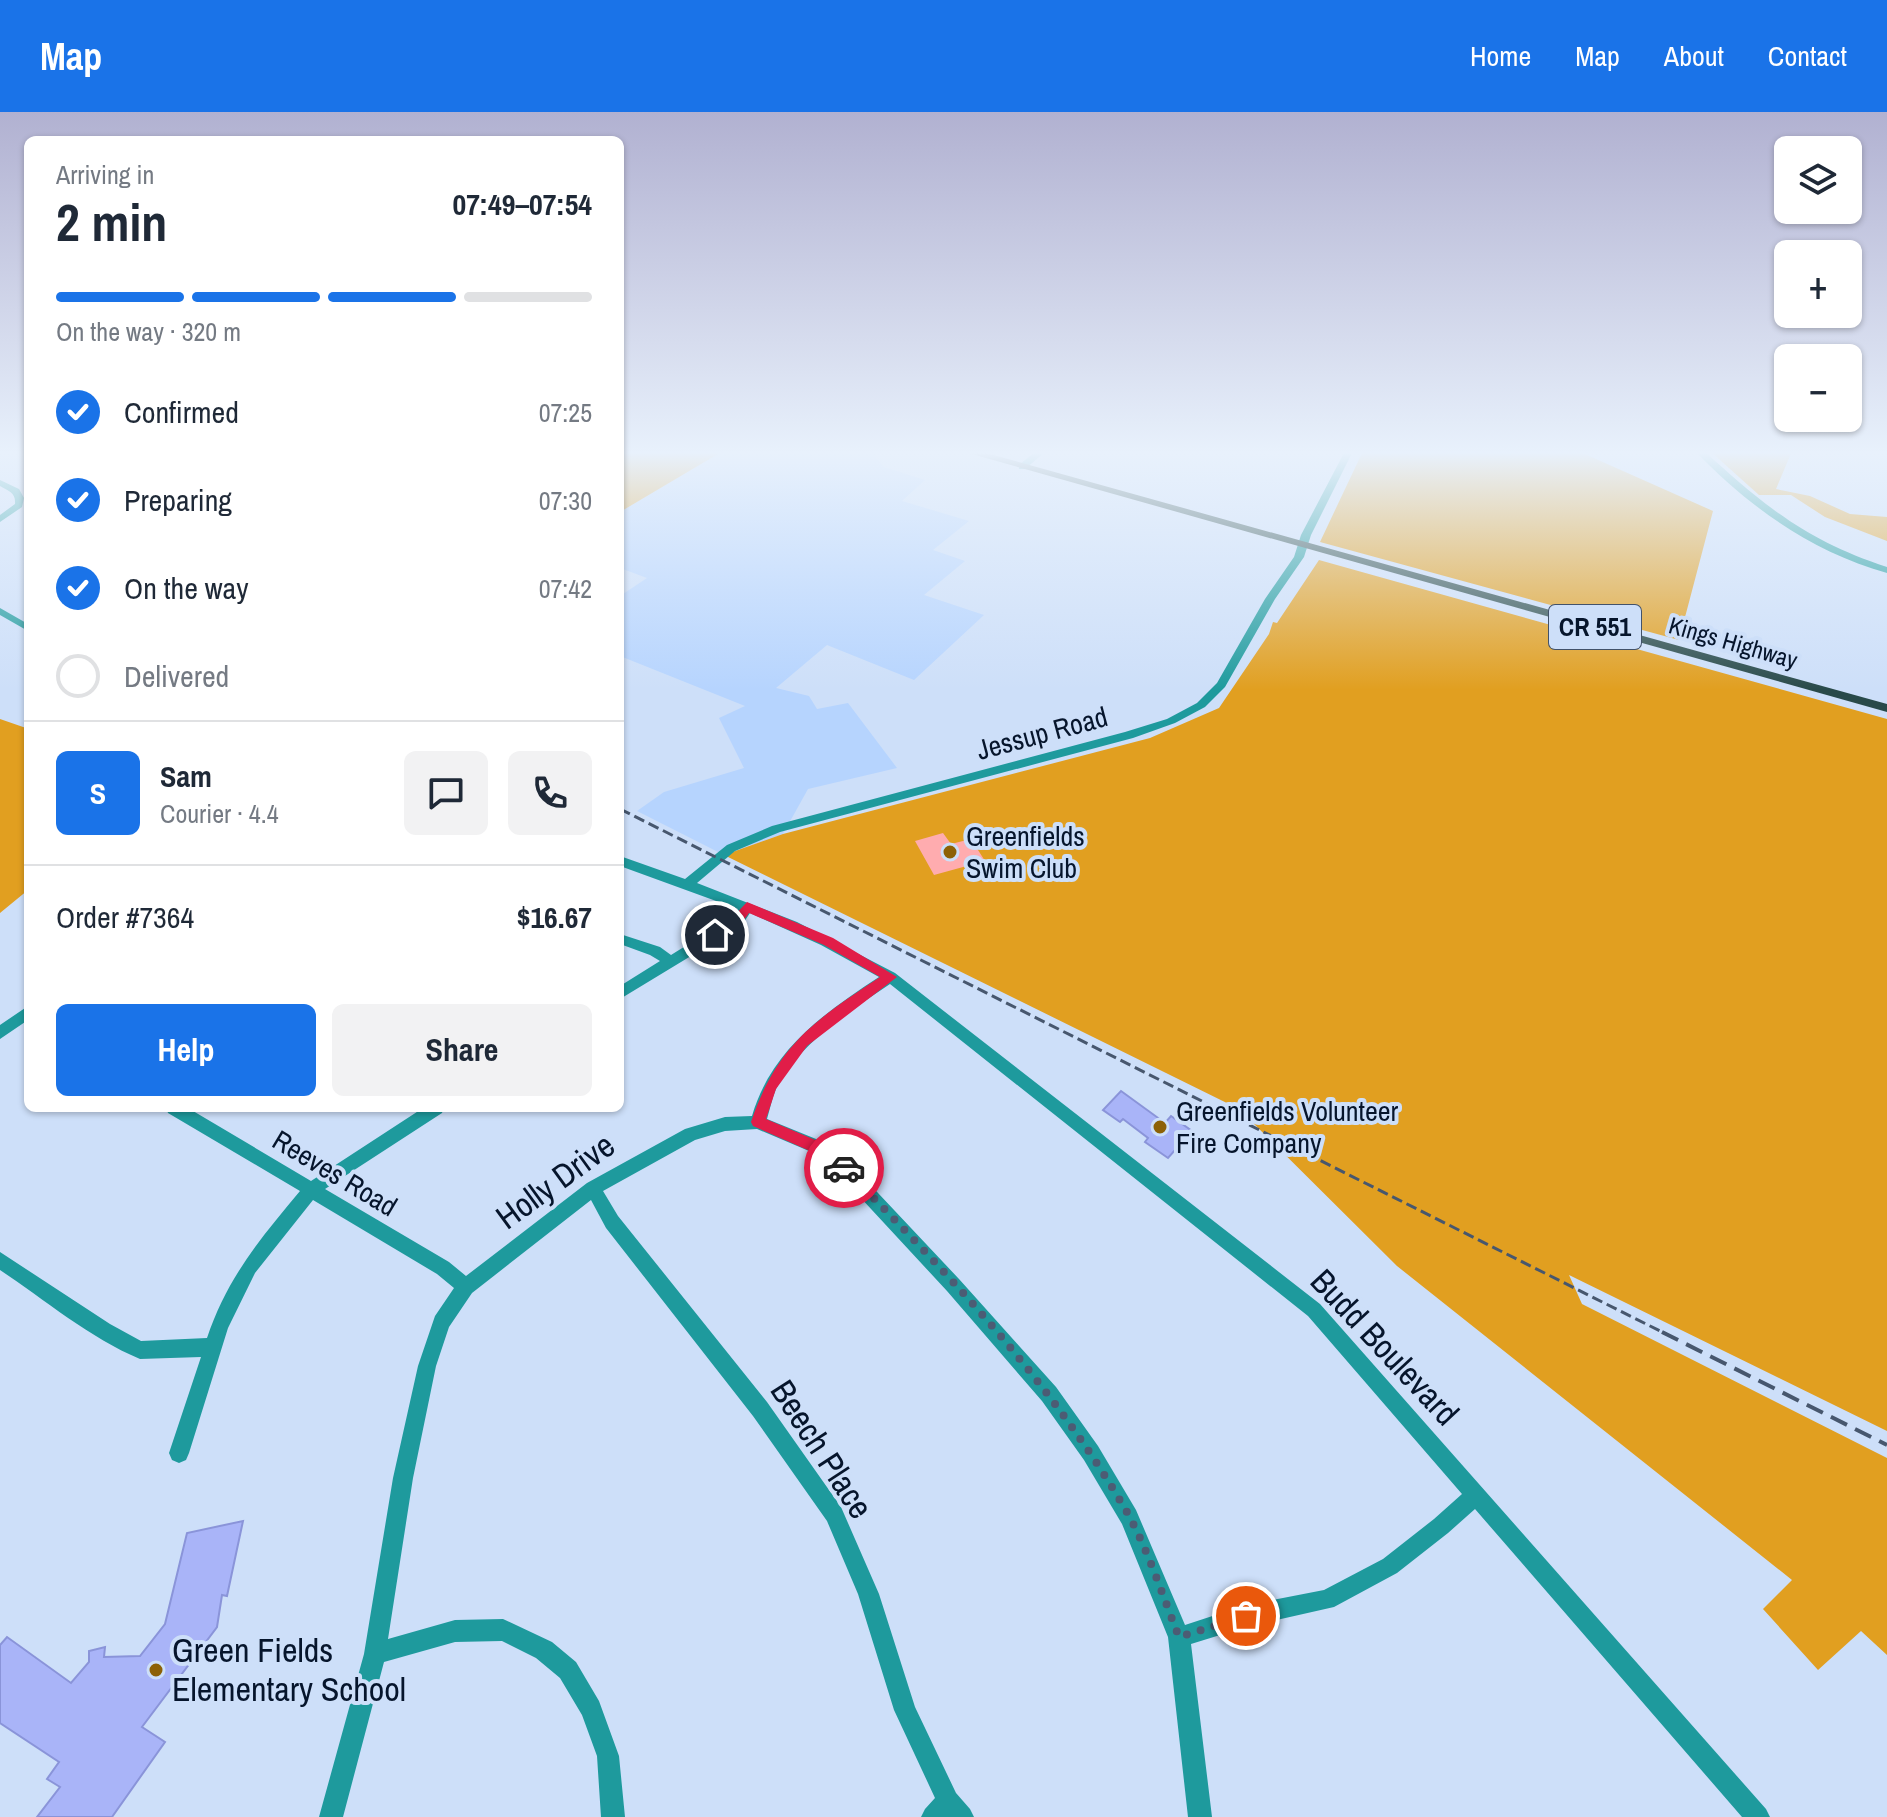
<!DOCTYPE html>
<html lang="en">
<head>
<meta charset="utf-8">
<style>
  body { margin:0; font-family:"Archivo Narrow",sans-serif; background:#f2f2f3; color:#1f2937; height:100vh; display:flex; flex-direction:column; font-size:30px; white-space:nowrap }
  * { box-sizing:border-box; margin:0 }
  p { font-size:26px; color:#747a83 }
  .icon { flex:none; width:44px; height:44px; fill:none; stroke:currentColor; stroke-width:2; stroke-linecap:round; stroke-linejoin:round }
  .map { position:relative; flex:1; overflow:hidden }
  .panel { position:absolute; left:24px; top:24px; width:600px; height:976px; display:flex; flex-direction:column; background:#fff; border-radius:12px; box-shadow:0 2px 6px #0004 }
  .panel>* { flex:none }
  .buttons { position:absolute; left:1774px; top:24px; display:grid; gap:16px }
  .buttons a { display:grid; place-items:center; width:88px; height:88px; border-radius:12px; background:#fff; box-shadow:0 2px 6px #0004; font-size:40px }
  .pin { position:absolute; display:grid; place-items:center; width:68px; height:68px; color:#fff; margin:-34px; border:4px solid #fff; border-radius:50%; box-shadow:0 2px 8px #0007 }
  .courier { position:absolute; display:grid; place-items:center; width:80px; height:80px; margin:-40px; border:6px solid #e11d48; border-radius:50%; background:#fff; color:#222; box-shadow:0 2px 10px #0007 }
  .headline em { font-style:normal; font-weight:700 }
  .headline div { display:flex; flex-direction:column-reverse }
  .headline { display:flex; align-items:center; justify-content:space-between; height:136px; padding:0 32px }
  h1 { font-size:52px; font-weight:700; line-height:60px }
  .bar { display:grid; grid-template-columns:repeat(4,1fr); gap:12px 8px; align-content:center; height:96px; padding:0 32px }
  .bar i { height:10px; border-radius:6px; background:#e0e1e3 }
  .bar .active { background:#1a73e8 }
  .bar p { grid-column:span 4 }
  .line { display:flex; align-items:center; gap:20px; padding:0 32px; border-top:2px solid #e0e1e3 }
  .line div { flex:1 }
  .round { display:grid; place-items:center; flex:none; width:84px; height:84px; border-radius:12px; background:#f2f2f3 }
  ol { padding:0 32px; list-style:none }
  li { display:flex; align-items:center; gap:24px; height:88px }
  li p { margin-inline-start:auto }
  li .icon { padding:8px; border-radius:50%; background:#1a73e8; color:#fff; stroke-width:4 }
  li:last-child { color:#747a83 }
  li i { width:44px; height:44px; border:4px solid #e0e1e3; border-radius:50% }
  .button { display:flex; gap:16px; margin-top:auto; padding:16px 32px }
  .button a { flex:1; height:92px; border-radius:12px; background:#1a73e8; color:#fff; font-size:32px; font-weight:700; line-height:92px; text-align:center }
  .button a+a { background:#f2f2f3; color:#1f2937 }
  header { display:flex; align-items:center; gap:48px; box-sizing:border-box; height:112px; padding:0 40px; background:#1a73e8; color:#fff }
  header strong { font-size:38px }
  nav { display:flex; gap:44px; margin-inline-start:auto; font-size:28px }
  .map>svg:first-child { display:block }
</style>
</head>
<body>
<header>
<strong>Map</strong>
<nav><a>Home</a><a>Map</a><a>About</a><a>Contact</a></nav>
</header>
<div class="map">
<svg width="1887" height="1705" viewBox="0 0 1887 1705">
  <rect width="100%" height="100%" fill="#cddff9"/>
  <path fill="#b6d4fe" d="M723,339H876L873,342L884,355L925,368L902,389L969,409L933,438L965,449L924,483L984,503L914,568L827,533L776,576L809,584L817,597L848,591L897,656L808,677L783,722L724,743L637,699L664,680L744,656L719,606L745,594L620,544V484L647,466L620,456V400Z"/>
  <path fill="#e19f20" d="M620,339H723L620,400Z
    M1363,339H1578L1713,399L1679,528L1320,430Z
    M1710,339H1792L1776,377L1810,384L1850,402L1887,405V429L1825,405L1791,383H1759Z
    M1319,448L1887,607V1319L1569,1163L1582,1192L1887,1346V1543L1861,1519L1818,1558L1763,1497L1792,1468L1397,1154L1239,997L724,743L783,722L1150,626L1219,596L1269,522L1273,510L1277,511Z
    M0,607L26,616L28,625V778L0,801Z"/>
  <path fill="#ffacaf" d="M943,721L951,732L971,727L985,749L934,763L915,729Z"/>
  <path fill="#a9b4f8" stroke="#8a94d9" stroke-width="2" d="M1121,979L1165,1011L1171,1004L1192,1019L1168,1046L1145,1030L1148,1026L1123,1007L1120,1010L1103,998Z
    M243,1409L227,1484L222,1483L217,1515L142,1615L165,1630L112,1705H37L60,1675L47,1667L59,1650L0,1611V1533L7,1525L71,1571L89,1550V1539L105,1535L104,1545L140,1544L165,1512L187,1421Z"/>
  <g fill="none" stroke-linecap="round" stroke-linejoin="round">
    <path fill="#1e9a9d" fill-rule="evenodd" d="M1036,339H1046L1025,357H1019V353Z
      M1345,339H1353L1311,423L1304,445L1275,487L1225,575L1205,595L1175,611L1133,626L780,720L735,739L697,771L797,810L895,861L1320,1192L1766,1697L1770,1705H1742L1475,1397L1448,1421L1397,1461L1334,1495L1246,1515L1191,1532L1212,1705H1188L1168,1525L1122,1412L1084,1348L1042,1289L947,1179L834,1057L809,1039L757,1017L725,1019L695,1028L603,1079L618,1104L767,1290L841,1395L879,1482L915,1595L956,1681L970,1697L974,1705H921L925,1697L935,1686L894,1598L858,1482L827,1409L753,1304L606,1116L591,1088L472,1181L449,1215L436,1254L413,1366L388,1527L455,1508L503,1507L552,1530L576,1550L599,1589L619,1644L625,1705H601L597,1644L582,1603L560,1566L536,1546L502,1529L455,1530L384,1550L343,1705H319L364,1542L393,1366L418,1254L435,1204L454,1176L437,1162L313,1088L255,1161L228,1216L189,1341L186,1348L179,1351L172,1348L169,1341L201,1245L140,1247C90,1226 45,1188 0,1158V1140L110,1212L141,1229L207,1226C227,1166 260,1127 300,1079L168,1001L166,996H188L311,1069L423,996H444L442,1001L325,1077L449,1150L466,1164L587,1071L685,1017L725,1005L752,1004C771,938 824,901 879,865L821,833L750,801L742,813L620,887V874L660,849L650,843L620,832V822L660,835L671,843L732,805L738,797L620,754V744L685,767L727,733L772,714L1125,620L1167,607L1197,591L1217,571L1265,487L1294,445L1301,423ZM890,872L1308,1204L1462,1382L1434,1407L1383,1447L1324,1478L1246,1493L1185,1513L1136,1398L1098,1334L1056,1275L959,1167L846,1047L821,1029L767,1007C770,997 772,986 776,977C800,931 847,901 890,872Z
      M1695,339H1704C1766,395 1807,429 1887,455V461C1812,440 1749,395 1695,339Z
      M0,368L19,377L24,386L22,395L0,410V403L15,392C16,381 9,379 0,374Z
      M0,496L28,512V519L0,503Z
      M28,894V908L0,927V913Z"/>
    <path fill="#294a4a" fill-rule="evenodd" d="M961,339H979L1887,592V600Z"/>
    <path stroke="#47576e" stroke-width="3" stroke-dasharray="11 5" stroke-linecap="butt" d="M620,697L1666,1222"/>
    <path stroke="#47576e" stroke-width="4" stroke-dasharray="18 9" stroke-linecap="butt" d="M1662,1220L1887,1333"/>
  </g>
  <linearGradient id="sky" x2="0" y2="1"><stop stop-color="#b1b1d1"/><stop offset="0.59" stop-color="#e8f1fc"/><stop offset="1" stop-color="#e8f1fc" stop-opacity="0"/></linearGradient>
  <rect width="1887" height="578" fill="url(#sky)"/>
  <path fill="#e11d48" d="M747,790L833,826L897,865L807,934L776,977L766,1007L820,1030L849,1051L851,1056L844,1062L810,1039L753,1014L751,1010C777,933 815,908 880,865L824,833L749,801C741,813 726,828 711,826V819L732,806Z"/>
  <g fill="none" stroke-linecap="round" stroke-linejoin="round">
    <path stroke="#4c5c74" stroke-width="8" stroke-dasharray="0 14.4" d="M844,1056C948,1161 1054,1273 1128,1402C1149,1440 1163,1485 1179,1525L1246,1504"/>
  </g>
  <g fill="#8d6106" stroke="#cddff9" stroke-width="3">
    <circle cx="950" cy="740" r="8"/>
    <circle cx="1160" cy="1015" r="8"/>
    <circle cx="156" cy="1558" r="8"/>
  </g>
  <g text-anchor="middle" stroke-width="8" stroke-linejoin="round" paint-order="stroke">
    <g font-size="24" fill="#06152c" stroke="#cddff9">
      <text transform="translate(1733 531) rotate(16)" y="8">Kings Highway</text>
    </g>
    <rect fill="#cddff9" stroke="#42526a" stroke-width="2" x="1549" y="493" width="92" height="44" rx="6"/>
    <g font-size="26" font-weight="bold" fill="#06152c">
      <text x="1595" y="524">CR 551</text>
    </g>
    <g font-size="28" fill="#06152c" stroke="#cddff9">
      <text transform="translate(1042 621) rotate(-15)" y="10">Jessup Road</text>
      <text transform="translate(335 1061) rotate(31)" y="10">Reeves Road</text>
    </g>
    <g font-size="28" fill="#06152c" stroke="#cddff9" text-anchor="start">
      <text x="966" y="734">Greenfields<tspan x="966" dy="32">Swim Club</tspan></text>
      <text x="1176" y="1009">Greenfields Volunteer<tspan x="1176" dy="32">Fire Company</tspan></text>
    </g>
    <g font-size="34" fill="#06152c" stroke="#cddff9">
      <text transform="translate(555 1069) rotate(-36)" y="12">Holly Drive</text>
      <text transform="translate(1385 1235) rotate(47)" y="12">Budd Boulevard</text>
      <text transform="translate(822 1337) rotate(57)" y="12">Beech Place</text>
    </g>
    <g font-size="34" fill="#06152c" stroke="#cddff9" text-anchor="start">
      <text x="172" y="1550">Green Fields<tspan x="172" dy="39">Elementary School</tspan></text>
    </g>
  </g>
</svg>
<div class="buttons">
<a><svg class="icon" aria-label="layers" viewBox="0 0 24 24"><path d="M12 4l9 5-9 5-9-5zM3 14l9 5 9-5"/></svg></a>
<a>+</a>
<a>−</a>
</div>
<div class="pin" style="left:1246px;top:1504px;background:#ea580c"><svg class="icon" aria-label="bag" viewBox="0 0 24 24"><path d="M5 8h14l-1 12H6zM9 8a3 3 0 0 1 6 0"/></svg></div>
<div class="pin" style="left:715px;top:823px;background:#1f2937"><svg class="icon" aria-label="home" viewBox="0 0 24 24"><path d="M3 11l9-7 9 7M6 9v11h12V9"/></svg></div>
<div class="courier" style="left:844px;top:1056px"><svg class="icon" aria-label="car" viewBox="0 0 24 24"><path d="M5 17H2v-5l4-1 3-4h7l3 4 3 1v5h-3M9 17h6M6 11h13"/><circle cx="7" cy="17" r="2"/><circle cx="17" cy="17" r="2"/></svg></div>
<section class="panel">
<div class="headline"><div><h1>2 min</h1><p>Arriving in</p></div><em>07:49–07:54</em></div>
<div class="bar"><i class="active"></i><i class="active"></i><i class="active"></i><i></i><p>On the way · 320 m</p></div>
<ol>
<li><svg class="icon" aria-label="check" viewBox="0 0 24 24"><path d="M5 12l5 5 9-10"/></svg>Confirmed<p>07:25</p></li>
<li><svg class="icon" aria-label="check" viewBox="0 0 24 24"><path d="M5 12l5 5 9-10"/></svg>Preparing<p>07:30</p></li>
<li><svg class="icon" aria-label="check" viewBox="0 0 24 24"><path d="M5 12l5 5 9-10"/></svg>On the way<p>07:42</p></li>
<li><i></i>Delivered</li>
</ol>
<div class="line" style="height:144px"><b class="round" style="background:#1a73e8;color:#fff">S</b><div><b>Sam</b><p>Courier · 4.4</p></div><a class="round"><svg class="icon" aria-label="chat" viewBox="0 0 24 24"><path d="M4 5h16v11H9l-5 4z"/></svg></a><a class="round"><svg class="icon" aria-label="phone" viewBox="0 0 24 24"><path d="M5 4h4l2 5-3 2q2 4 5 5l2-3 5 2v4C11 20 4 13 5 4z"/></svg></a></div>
<div class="line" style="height:104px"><div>Order #7364</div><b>$16.67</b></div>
<div class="button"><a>Help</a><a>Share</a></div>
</section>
</div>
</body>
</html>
